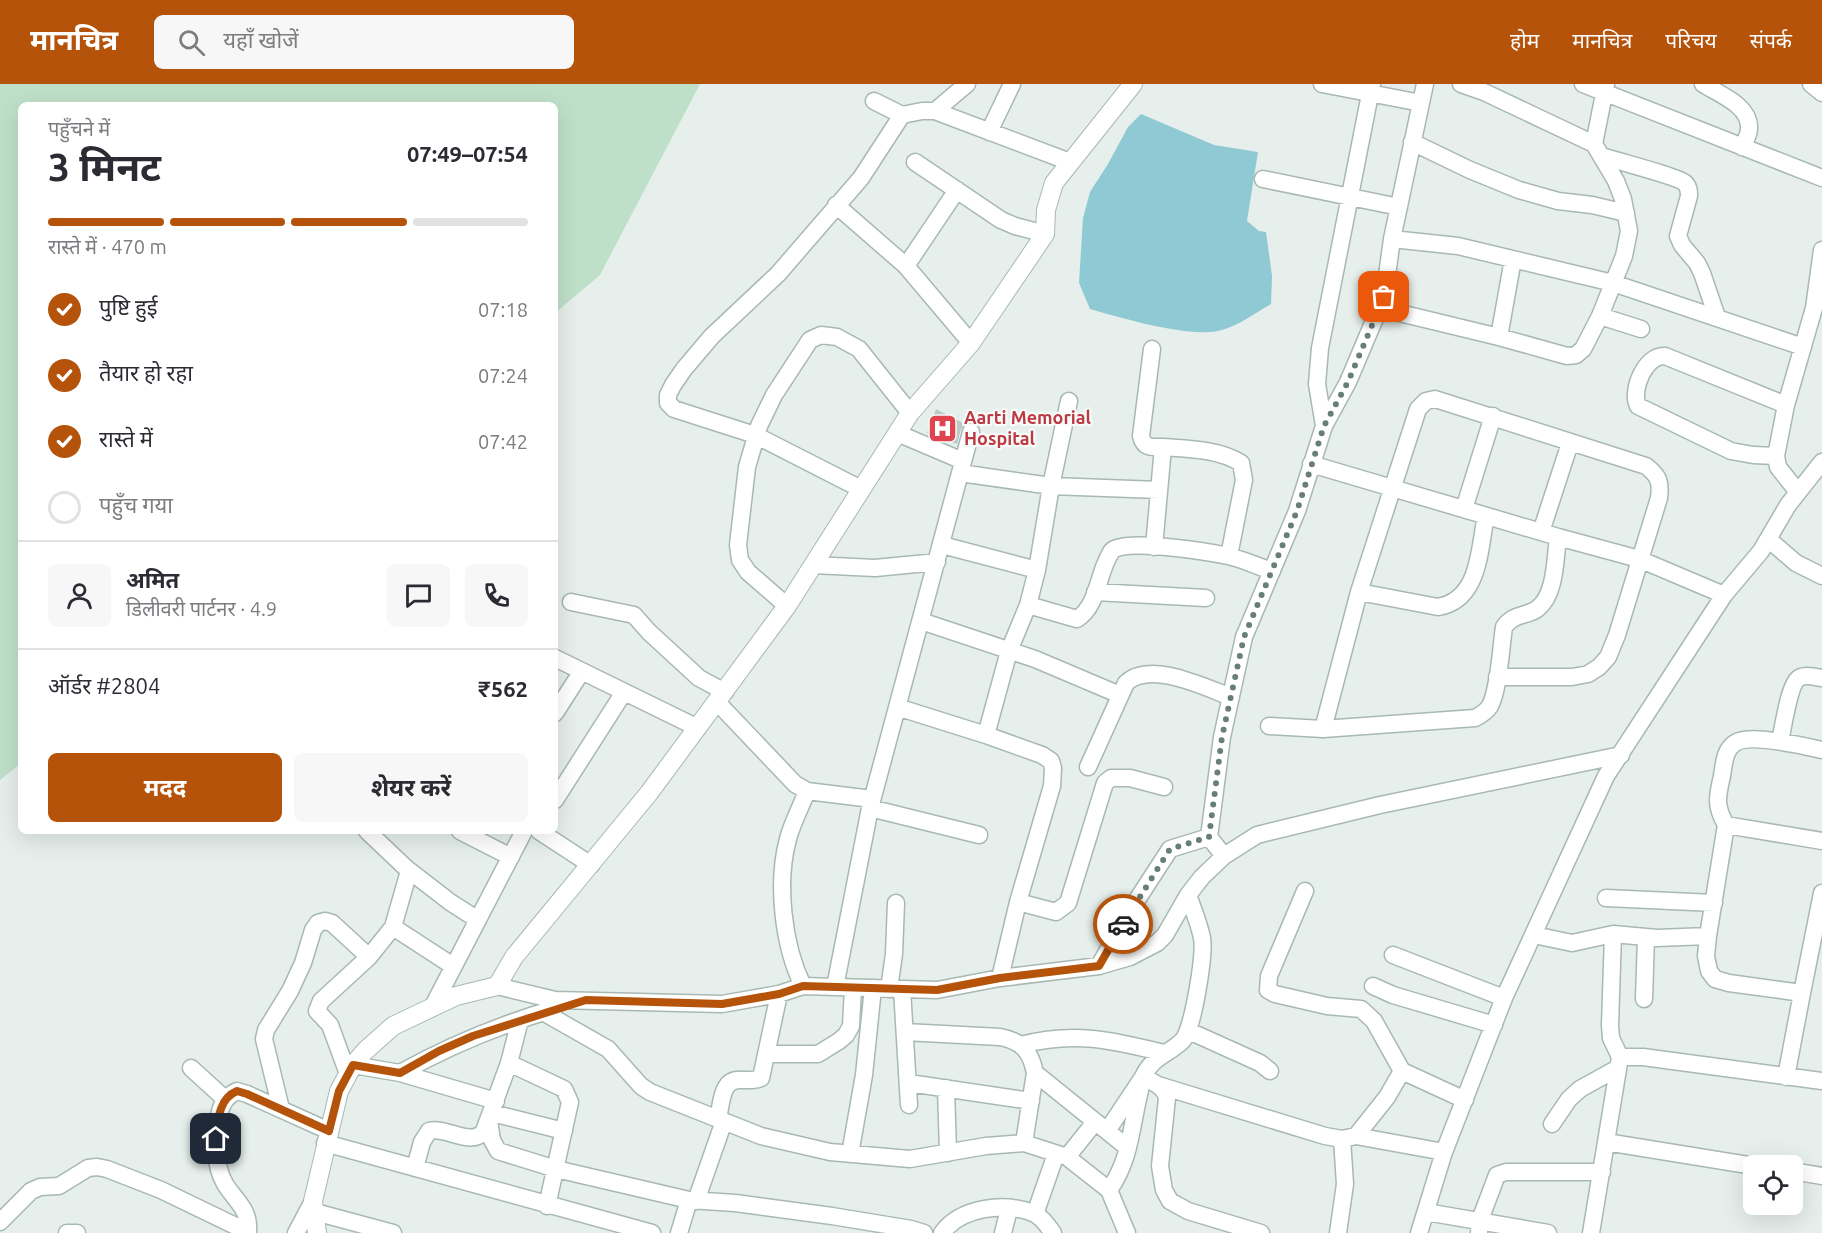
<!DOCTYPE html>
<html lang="hi">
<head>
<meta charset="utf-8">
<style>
  body { margin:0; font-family:Ubuntu,"Noto Sans Devanagari",sans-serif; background:#f7f7f7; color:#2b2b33; height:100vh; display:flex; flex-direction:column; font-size:22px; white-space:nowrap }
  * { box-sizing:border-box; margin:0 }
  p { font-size:20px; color:#7c7c81 }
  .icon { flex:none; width:33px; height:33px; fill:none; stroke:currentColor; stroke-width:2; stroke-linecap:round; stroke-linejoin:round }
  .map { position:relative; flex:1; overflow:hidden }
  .side { position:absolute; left:18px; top:18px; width:540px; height:732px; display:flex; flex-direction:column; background:#fff; border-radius:9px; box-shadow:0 6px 24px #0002 }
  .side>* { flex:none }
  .fabs { position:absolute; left:1743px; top:1071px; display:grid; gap:12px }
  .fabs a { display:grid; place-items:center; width:60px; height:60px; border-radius:9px; background:#fff; box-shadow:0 6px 24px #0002; font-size:30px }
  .pin { position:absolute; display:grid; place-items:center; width:51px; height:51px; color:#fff; margin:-26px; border-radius:12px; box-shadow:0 3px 9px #0006 }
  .courier { position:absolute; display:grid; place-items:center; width:60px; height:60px; margin:-30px; border:4px solid #b45309; border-radius:50%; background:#fff; color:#222; box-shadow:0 2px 8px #0007 }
  .overview em { font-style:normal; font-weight:700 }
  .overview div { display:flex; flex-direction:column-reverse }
  .overview { display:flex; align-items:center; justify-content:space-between; height:102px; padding:0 30px }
  h1 { font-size:39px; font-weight:700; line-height:45px }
  .bar { display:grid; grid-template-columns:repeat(4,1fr); gap:9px 6px; align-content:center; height:72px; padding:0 30px }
  .bar i { height:8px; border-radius:4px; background:#e1e1e2 }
  .bar .on { background:#b45309 }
  .bar p { grid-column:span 4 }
  .line { display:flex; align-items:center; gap:15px; padding:0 30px; border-top:2px solid #e1e1e2 }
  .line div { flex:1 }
  .round { display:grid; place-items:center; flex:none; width:63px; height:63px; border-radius:9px; background:#f7f7f7 }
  ol { padding:0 30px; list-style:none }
  li { display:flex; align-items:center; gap:18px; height:66px }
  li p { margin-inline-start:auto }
  li .icon { padding:6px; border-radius:50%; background:#b45309; color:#fff; stroke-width:4 }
  li:last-child { color:#7c7c81 }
  li i { width:33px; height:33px; border:3px solid #e1e1e2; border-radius:50% }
  .button { display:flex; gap:12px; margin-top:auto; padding:12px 30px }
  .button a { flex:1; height:69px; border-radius:9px; background:#b45309; color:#fff; font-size:24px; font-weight:700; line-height:69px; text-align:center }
  .button a+a { background:#f7f7f7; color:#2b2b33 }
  header { display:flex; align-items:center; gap:36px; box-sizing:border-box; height:84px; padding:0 30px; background:#b45309; color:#fff }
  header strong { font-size:28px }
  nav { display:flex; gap:33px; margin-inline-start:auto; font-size:21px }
  .search { width:420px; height:54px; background:#f7f7f7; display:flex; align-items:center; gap:15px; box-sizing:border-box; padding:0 21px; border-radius:9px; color:#7c7c81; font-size:22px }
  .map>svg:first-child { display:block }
</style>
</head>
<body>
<header>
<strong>मानचित्र</strong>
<div class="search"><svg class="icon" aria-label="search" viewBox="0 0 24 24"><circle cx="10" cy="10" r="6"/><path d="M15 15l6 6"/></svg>यहाँ खोजें</div>
<nav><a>होम</a><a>मानचित्र</a><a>परिचय</a><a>संपर्क</a></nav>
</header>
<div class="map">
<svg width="1822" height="1149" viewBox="0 0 1822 1149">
  <rect width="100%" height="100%" fill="#e6efeb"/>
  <path fill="#bfe0c8" d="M0,0H700L600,191L555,229V21H21V679L0,696Z"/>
  <path fill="#8ec9d4" d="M1141,30L1214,61L1258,68L1247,137L1259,147L1266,148L1272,192L1271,220C1255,229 1240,241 1222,246C1191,255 1122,234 1090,225L1079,199L1083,134L1090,108L1108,80L1128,43Z"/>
  <path fill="#bbcac4" d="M936,325L965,340L961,345L957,360L927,349Z"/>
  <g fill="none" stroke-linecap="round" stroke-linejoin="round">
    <defs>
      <path id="minor" d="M1322,0L1421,19
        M1583,0L1822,94
        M1703,0C1719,10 1751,22 1749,45C1749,51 1745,57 1742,63
        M1811,0L1822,9
        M874,17L902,31L922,27H935L1070,78
        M935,27L967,0
        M989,48L1012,0
        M1412,58L1470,86L1519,106L1558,117L1592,121L1626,129
        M1594,60L1606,0
        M1602,72C1616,77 1677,92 1685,99C1689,103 1689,107 1689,112L1678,152L1682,161L1697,179L1702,189L1717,233
        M915,78L1001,136L1015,142L1045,150
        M1263,95L1399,123
        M836,121L906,182L971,259
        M1392,155L1458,162L1613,199L1803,263
        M906,182L957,106
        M1379,224L1499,253L1567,272L1576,271L1583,265L1600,232L1624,172L1629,147L1623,115L1616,97L1594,60L1484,8L1461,0
        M1600,232L1641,245
        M1499,253L1513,175
        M1152,265L1141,352C1144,365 1152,363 1163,363L1154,463
        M1324,342L1317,300L1320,264L1372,0
        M897,349L963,377
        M1163,363C1189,365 1218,365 1241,379L1244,396L1229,472
        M1776,372L1753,371L1731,367L1638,322C1630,306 1646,270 1665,272L1786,321
        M1311,380L1558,453L1639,475L1724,511
        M960,389L1051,402L1159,406
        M861,405L755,351L674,325L668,319V311L673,301L684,285L712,252L778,190L861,94L902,31
        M1797,407L1778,383L1776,372L1786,321L1814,224L1822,166
        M1464,425L1493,332
        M1541,448L1570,359
        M1768,455L1796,479L1822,492
        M942,461L1037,486
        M813,481L875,484L937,478
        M1095,508L1206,514
        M1359,508L1438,523C1480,516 1479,465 1486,432
        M571,518L634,531L649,548L699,594L725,608
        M1028,521L1077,535C1098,522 1098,489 1110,470C1112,465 1116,464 1121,463C1143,458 1205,467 1228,472C1242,475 1257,482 1272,487
        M787,522L748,488L740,476L738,461L747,383L759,342L774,311L810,256L821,251L837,253L859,265L910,329
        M921,537L1035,575L1120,611
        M555,574L698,644
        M717,618L795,700L807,707L872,715
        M897,623L986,651L1042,671L1051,677L1053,684L1052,702L1018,818L1000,894
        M555,629L582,587
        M1269,642L1323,645L1475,634C1481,631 1486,628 1490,622C1499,605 1501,563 1504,543C1514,529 1525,533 1537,525C1556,511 1555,475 1558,453
        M1323,645L1359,508L1418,325L1426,317L1435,315L1646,382C1659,392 1661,398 1659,414L1617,551L1608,573L1599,583L1588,590L1572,593H1497
        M986,651L1009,567L1028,521L1037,486L1051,402L1069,317
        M1780,657C1783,645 1789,600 1799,594C1805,590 1815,593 1822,594
        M1088,683L1126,599C1150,576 1204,603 1231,613
        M555,716L624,608
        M870,724L979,751
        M1726,741C1715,722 1717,713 1722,692C1724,681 1724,666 1735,659C1750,649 1804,662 1822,666
        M367,747L406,784L450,818L478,836
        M460,747L511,773
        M539,747L591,781
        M1822,757L1726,741L1708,852L1706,872L1709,887L1715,895L1729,899L1802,909L1822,809
        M1224,772L1209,753L1222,653L1244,553L1297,427L1324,342L1348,298L1384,213L1392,155L1425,0
        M1305,807L1269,892L1268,906L1275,910L1327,922L1361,925L1374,937L1402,987
        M1606,814L1714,819
        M1018,818L1056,828L1068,819L1105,699L1111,694H1130L1164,703
        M393,843L453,882
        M1613,850L1610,941L1611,954L1620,973
        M1534,851L1572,859L1613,850L1657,854L1708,852
        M1393,871L1504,914
        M1099,882L1135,819L1170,765L1209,753
        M497,902L555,916L722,920L779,910L803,902L937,906L1000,894L1099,882L1130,873L1157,859L1165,851L1188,811L1202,793L1224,772L1257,751L1380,721L1621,671
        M803,902C783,861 776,799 788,755C792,739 801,723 807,707
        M1373,902L1393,911L1494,941
        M835,903L870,724L971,348
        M889,905L894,870L896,819
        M902,905L909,1021
        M1644,915L1646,853
        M432,924L524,747
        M543,928L608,965L641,1002L650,1008L761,1052L830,1068L910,1075L986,1062L1024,1059L1067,1073L1109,1106L1127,1149
        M1189,947L1260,979L1270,987
        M905,948L1000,953C1022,957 1031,968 1035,989L1024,1059
        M1021,961C1074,947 1112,956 1164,969
        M766,970H818L839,957L846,951L851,942L853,904
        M509,979L564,1005L570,1018L547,1122
        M353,981L400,989L496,1017
        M191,984L225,1015
        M400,989C451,961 498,941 554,925
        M1035,989L1128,1064
        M348,990L330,941L317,927L321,917L369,873L393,843L409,787
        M1786,993L1802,909
        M909,999L1031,1017
        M1158,1001L1325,1052L1342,1055L1356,1052L1444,1068
        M946,1004L948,1069
        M281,1025L264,955L266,946L290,907L303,879L313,846L318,839L325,837L332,839L369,873
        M492,1029L564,1047
        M718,1034C722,1018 721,994 742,996C749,996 754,997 761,994L779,910
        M489,1037L492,1056L498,1067L556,1085L689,1116L735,1119L832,1132L911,1145L924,1149
        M1552,1040L1569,1015L1580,1005L1618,984
        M1107,1047L1143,993C1153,998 1165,1003 1167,1014L1160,1082L1164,1106L1170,1117L1188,1127L1261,1149
        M1356,1052L1387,1013L1402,987L1465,1016
        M1606,1058L1754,1082
        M325,1059L652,1149
        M850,1070L864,991L873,904
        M1067,1073L1095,1038
        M415,1084L422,1058L429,1047C446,1042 472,1064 484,1047L509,979L520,936
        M1792,1087L1822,1092
        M1109,1106C1129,1078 1131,1047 1138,1015C1140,1008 1141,1000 1143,993C1152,972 1170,970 1183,956C1193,945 1205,870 1202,854C1199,839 1193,825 1188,811
        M696,1117L724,1037
        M315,1128L393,1149
        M1426,1128L1548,1149
        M1035,1130L1056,1070
        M0,1138L31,1107L40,1103L59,1102L88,1084L97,1083L107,1085L161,1106L248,1148
        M67,1149H77
        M248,1149C250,1125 237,1119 225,1100C214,1081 215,1058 218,1037C220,1023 224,1013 237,1007L247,1010L329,1047
        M296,1149L313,1117
        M679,1149L689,1116
        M942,1149C961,1123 1004,1118 1033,1129C1041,1132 1048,1142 1053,1149
        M1003,1149L1009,1125
        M1338,1149L1345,1100L1342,1055
        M1419,1149L1444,1068L1504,914L1606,692L1724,511L1761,467L1788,421L1822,378
        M1479,1149L1480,1136L1497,1091L1506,1088H1602
        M1591,1149L1620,973H1643L1822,997"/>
      <path id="tertiary" d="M317,1149L313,1117L339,1007L353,981L365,967L393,942L456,912L497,902L514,873L649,709L787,522L910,329L971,259L1045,150L1046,126L1054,99L1133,0"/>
    </defs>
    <use href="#minor" stroke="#a8b8b2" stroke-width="19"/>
    <use href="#tertiary" stroke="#a8b8b2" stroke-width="20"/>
    <use href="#minor" stroke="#fff" stroke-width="16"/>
    <use href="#tertiary" stroke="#fff" stroke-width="18"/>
  </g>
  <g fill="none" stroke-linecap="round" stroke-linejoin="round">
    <path stroke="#687f78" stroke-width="6" stroke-dasharray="0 10.8" d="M1123,840L1170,765L1209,753L1222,653L1244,553L1297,427L1324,342L1348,298L1384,213"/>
    <path stroke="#b45309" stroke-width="8" d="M216,1055C218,1037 218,1015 237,1007L247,1010L329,1047L339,1007L353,981L400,989L439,967L473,952L586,916L722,920L779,910L803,902L937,906L1000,894L1099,882L1123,840"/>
  </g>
  <defs>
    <symbol id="hospital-square" viewBox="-11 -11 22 22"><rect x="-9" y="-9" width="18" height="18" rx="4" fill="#e0444e" stroke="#f7fbf9"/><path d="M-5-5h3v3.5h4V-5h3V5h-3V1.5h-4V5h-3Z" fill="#fff"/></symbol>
  </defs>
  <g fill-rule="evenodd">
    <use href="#hospital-square" x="926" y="328" width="33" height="33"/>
  </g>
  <g text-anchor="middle" stroke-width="4.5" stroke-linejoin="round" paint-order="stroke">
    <g font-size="18" font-weight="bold" fill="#be3a42" stroke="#f7fbf9" text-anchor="start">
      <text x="964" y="340">Aarti Memorial<tspan x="964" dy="21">Hospital</tspan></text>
    </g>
  </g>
</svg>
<div class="fabs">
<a><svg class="icon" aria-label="locate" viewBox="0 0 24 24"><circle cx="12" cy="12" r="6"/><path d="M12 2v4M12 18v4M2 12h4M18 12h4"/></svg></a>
</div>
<div class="pin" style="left:1384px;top:213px;background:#ea580c"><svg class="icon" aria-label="bag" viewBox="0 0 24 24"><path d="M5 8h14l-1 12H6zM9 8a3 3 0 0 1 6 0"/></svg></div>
<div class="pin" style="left:216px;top:1055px;background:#1f2937"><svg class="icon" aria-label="home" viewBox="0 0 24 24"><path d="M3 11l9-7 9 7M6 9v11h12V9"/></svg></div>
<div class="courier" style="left:1123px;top:840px"><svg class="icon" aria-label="car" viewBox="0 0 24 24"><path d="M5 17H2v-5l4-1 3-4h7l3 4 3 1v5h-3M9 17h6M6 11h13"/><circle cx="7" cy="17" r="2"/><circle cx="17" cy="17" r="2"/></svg></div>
<section class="side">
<div class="overview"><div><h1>3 मिनट</h1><p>पहुँचने में</p></div><em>07:49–07:54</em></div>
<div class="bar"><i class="on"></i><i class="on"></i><i class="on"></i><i></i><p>रास्ते में · 470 m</p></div>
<ol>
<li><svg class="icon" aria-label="check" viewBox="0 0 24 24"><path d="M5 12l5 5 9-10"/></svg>पुष्टि हुई<p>07:18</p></li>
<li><svg class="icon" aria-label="check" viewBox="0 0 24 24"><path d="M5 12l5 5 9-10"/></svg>तैयार हो रहा<p>07:24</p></li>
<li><svg class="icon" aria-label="check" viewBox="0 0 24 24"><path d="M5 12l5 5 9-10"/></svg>रास्ते में<p>07:42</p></li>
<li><i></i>पहुँच गया</li>
</ol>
<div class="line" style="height:108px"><a class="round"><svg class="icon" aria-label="person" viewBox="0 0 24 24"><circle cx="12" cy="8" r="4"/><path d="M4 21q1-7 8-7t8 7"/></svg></a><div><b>अमित</b><p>डिलीवरी पार्टनर · 4.9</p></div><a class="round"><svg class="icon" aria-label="chat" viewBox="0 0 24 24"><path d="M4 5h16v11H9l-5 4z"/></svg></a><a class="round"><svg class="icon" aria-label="phone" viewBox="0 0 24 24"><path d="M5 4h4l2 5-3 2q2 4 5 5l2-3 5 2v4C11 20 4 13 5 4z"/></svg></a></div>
<div class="line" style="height:78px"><div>ऑर्डर #2804</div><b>₹562</b></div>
<div class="button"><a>मदद</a><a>शेयर करें</a></div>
</section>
</div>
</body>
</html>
